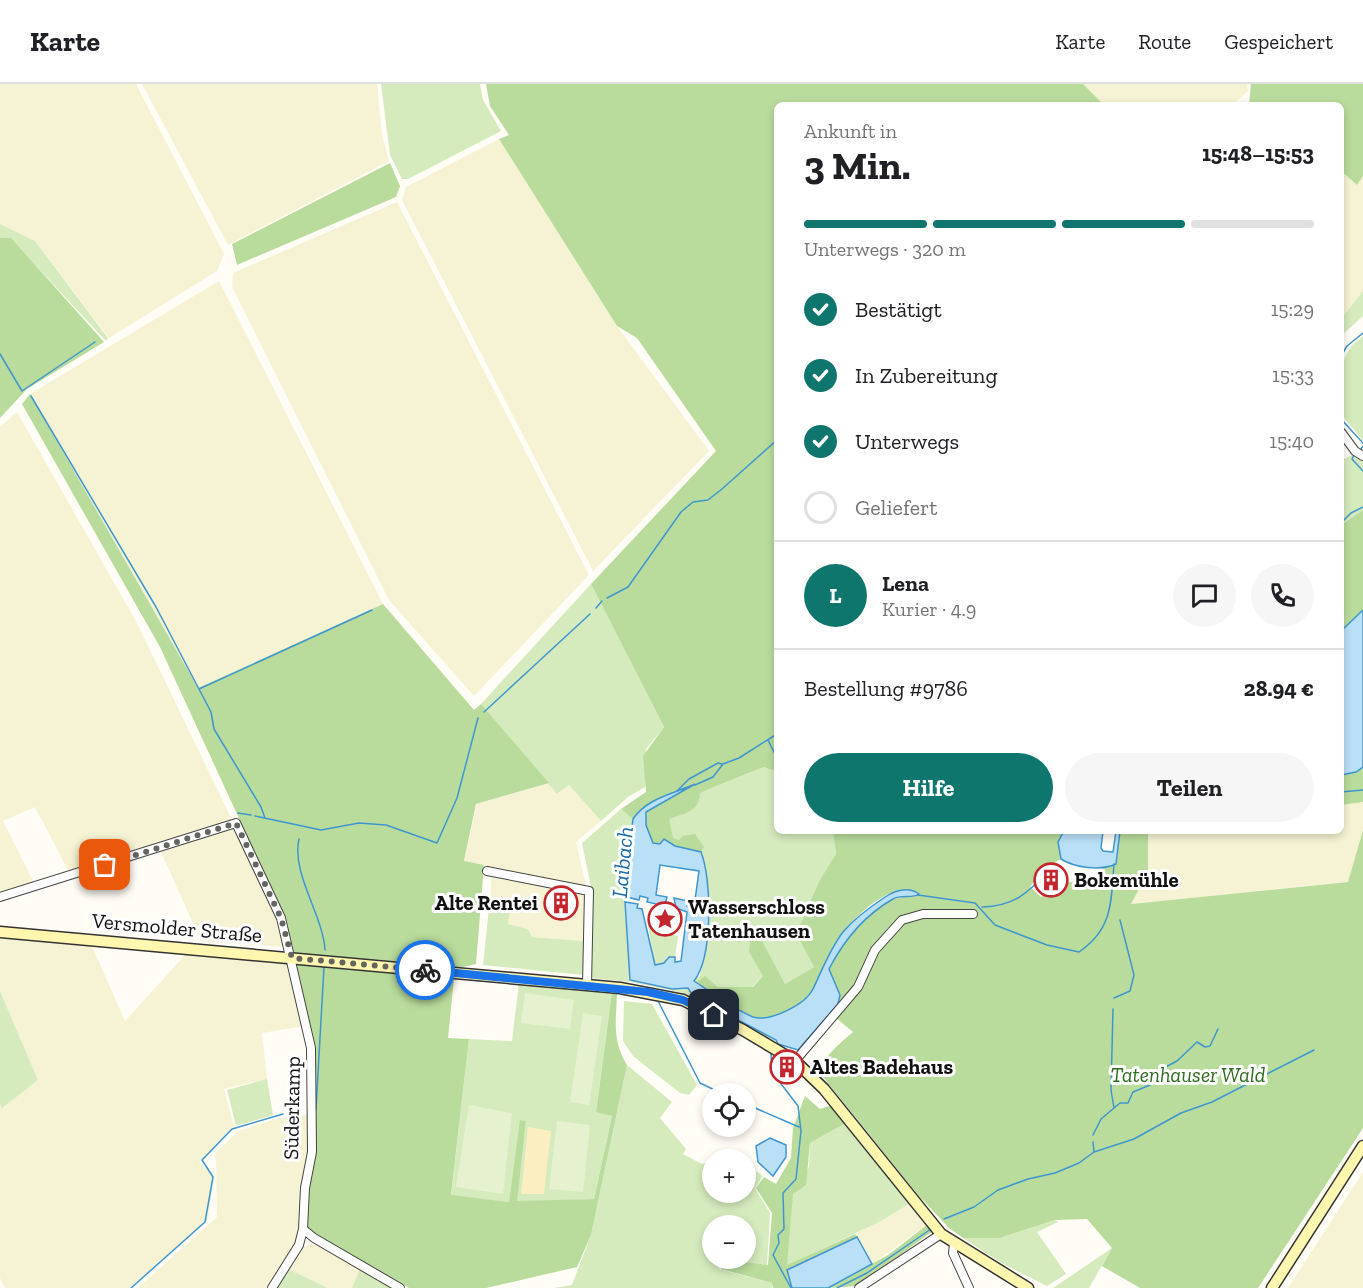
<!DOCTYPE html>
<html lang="de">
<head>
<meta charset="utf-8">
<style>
  body { margin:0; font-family:"Zilla Slab",serif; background:#f6f6f6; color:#202124; height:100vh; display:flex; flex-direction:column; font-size:22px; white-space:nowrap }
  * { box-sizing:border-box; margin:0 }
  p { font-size:20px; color:#757577 }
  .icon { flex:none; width:33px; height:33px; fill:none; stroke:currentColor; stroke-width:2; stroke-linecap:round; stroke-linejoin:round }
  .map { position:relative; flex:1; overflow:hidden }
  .panel { position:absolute; left:774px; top:18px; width:570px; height:732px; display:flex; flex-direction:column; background:#fff; border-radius:9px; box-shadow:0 3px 9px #0003 }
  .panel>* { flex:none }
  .buttons { position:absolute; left:702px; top:999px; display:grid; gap:12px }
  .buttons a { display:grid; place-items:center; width:54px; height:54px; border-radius:50%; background:#fff; box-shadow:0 3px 9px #0003; font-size:30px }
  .pin { position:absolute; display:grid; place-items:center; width:51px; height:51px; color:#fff; margin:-26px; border-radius:12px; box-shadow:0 3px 9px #0006 }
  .courier { position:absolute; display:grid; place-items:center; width:60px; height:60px; margin:-30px; border:4px solid #1a73e8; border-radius:50%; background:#fff; color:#222; box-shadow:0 2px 8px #0007 }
  .headline em { font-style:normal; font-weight:800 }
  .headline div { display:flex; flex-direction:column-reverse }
  .headline { display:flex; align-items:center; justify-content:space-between; height:102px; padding:0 30px }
  h1 { font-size:39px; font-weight:800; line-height:45px }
  .bar { display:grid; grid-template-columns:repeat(4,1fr); gap:9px 6px; align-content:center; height:72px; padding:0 30px }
  .bar i { height:8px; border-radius:4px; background:#e0e0e0 }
  .bar .selected { background:#0f766e }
  .bar p { grid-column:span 4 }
  .line { display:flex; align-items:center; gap:15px; padding:0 30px; border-top:2px solid #e0e0e0 }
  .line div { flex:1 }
  .round { display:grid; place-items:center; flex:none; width:63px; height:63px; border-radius:32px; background:#f6f6f6 }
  ol { padding:0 30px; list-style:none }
  li { display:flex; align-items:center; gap:18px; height:66px }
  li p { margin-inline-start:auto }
  li .icon { padding:6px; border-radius:50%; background:#0f766e; color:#fff; stroke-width:4 }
  li:last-child { color:#757577 }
  li i { width:33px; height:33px; border:3px solid #e0e0e0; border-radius:50% }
  .button { display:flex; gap:12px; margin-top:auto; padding:12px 30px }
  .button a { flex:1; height:69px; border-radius:36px; background:#0f766e; color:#fff; font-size:24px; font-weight:800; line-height:69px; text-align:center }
  .button a+a { background:#f6f6f6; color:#202124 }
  header { display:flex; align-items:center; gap:36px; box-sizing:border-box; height:84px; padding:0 30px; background:#fff; border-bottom:2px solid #e0e0e0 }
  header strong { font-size:28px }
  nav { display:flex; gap:33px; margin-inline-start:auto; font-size:21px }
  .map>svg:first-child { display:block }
</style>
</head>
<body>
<header>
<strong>Karte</strong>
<nav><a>Karte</a><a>Route</a><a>Gespeichert</a></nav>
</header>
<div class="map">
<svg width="1363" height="1204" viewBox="0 0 1363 1204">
  <rect width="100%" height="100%" fill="#fffdf5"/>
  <path fill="#f6f3d4" d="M0,0H136L224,170L217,187L109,254L35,157L0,140Z
    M142,0H377L382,50L389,77L228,161Z
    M1083,0H1247L1248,7L1232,21H1104Z
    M499,55L617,242L709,367L593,487L402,116L406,103Z
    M1341,87L1357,101L1363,92V207L1341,235Z
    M397,118L589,491L474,612L389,516L232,203L233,189Z
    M219,197L383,520L198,604L30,310Z
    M17,328L137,539L233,738L70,790L35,723L3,737L35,801L0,811V343Z
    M549,699L558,710L569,701L601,737L576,758L586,801L584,857L532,853L528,845L508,840L512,818L490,815L492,783L464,778L477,720Z
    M1363,718V746L1348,798L1130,820L1148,788V747H1341V721Z
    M235,742L279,834L286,863L201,857L160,766Z
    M0,854L92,862L125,937L186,870L290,878L305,942L262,949L267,995L224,1005L234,1042L199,1078L214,1092L208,1136L129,1204H5L0,1194V1020L2,1023L38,996L0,907Z
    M311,1030L299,1154L268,1204H138L217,1133L216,1069L238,1047L275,1035Z
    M1363,1088V1204H1288Z
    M909,1120L927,1141L872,1180L855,1150Z
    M308,1161H321L360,1185L352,1204H328L288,1185L299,1164Z"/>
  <path fill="#d5ebbd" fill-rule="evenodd" d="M381,0H480L483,16L501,47L408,95H402L390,71Z
    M0,140L35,157L108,254L106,257L11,155L0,154Z
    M1363,207V232L1341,252V235Z
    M1363,252V357L1341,330V288L1345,273L1352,261Z
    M1353,370L1363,376V426L1341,441V377Z
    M591,500L664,643L646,665L645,703L628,713L601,737L569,701L557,710L481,620Z
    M764,683L777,688V747H833L836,770L796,850L814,883L785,900L749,868L763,888V892L752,903H718L705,893L696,898L694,897L700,891L710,835L705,780L672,759L662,718L709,705Z
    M621,725L633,735L624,805L630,896L672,905L688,904L777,958L683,909L631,898L591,894V803L582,759Z
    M490,815L512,818L508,840L528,845L532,853L584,857V891L483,881Z
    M666,838L673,842V851L678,852L675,873H667L665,879L655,881L648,842L653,839Z
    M519,898L612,908L596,1027L612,1032L594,1115L516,1118L526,1038L521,1036L509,1118L451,1112L469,955L512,957Z
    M0,907L38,996L2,1024L0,1020Z
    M624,917L652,920L697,1001L689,1011L680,1009L633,972L623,957Z
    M627,981L672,1018L660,1034L686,1065L683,1070L702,1080L712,1078V1108H746V1080L763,1092L755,1104L770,1129L767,1181L724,1175L719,1185L772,1199V1204H554L572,1201L591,1151ZM712,1142H746V1174H712Z
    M267,995L273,1031L236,1042L227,1006Z
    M846,1039L909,1120L879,1138L786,1182L792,1110L809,1083L810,1059Z
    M1055,1136L1058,1138L1037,1148L1066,1190L1047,1202L1003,1180L963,1154H1000Z
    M1112,1164L1089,1204H1053Z
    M288,1185L328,1204H275Z
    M360,1185L397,1204H352Z"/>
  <path fill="#b9dc9c" d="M486,0H1083L1104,21H777V688L764,683L709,705L700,709C699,728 685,729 669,735L673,754L679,756L682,752L695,750L704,763L701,768L675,762L663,756L660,760L653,759L646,741V728L695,700C673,710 647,714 633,735L621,725L646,708L643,672L664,643L591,500L716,367L637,254L617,242L499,55L509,51L490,22Z
    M1251,0H1363V92L1357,101L1341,87V21H1249Z
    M390,79L400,102L396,113L237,181L232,160Z
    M0,154H11L104,258L27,305L0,334Z
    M30,310L198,604L383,520L474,626L481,620L549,699L476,720L464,777L484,781L476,880L455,885L448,954L469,955L451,1111L509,1118L520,1036L526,1037L517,1117L594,1115L612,1032L596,1028L612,908L617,910C616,937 612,957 627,981L591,1151L577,1183L486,1204H409L320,1155L306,1142L307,1103L315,1069L316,1029L313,964L296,882L299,878L293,868L284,832L160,563L22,320Z
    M1363,426V526L1341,547V441Z
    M1363,683V718L1341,721V691L1356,688Z
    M1363,746V1044L1258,1204H1140L1102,1182L1112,1164L1087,1135L1055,1136L1000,1154H963L949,1144L919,1112L819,988C826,970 839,960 853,948L830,929L840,911L829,885C844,857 876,809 913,813L908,806C879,805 848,839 834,863C827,874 818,899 812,907C800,923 775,937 755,933C739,930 711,908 696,898L705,892L718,903H753L763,892L749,868L751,847L755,844L785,900L814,883L796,850L820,796L836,770L833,747H1064L1058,758L1061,775L1043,785L1030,803L1041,813C1060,801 1076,790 1097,801L1102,784L1116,780L1120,747H1148V788L1131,820L1348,798Z
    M805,1012L820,1025L832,1021L846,1039L810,1059L806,1101L793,1110L787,1181L855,1150L857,1153L787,1186L792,1204H773L772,1199L721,1185L724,1175L768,1181L772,1129L756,1104L764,1093L776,1100L791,1074L793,1044Z
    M927,1141L933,1147L857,1202L828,1204L888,1171Z"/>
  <path fill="#fbeec1" d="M528,1043L551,1047L544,1110H521Z"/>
  <path fill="#e6f2cf" d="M525,909L574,916L570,945L521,939Z
    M583,929L602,932L589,1021L570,1018Z
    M469,1021L512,1029L503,1110L456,1103Z
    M557,1037L590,1041L583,1108L549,1105Z"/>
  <path fill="#b9e0f7" stroke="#3f96cf" stroke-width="1.5" d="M1363,526V683L1356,688L1341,691V547Z
    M695,700L646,728V741L653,759L660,760L664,755L675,762L701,768C712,796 713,873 694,897C709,907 737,927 753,933C770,938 805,921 813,905C822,886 830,865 843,848C855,834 870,823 885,813C896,806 908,802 919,810C913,815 901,810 893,815C863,832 844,856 829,885L840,911L838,920L798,966L778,960L776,956L693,912L688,904L672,905L630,896L625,818L638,820L637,824L642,825L655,881L664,879L669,873H675V878L681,877L687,828L676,824L674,814L688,817L687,822L694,823L699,787L660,781L656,811L667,813L666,817L661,821L647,818L648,814L640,812L639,816L627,813L624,805L633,735C647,714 673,710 695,700Z
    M1064,747H1103L1101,764L1103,767L1113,768L1116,747H1120L1116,780C1101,787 1075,784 1061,775L1058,758Z
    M770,1054L786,1061V1073L773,1092L758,1078L756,1062Z
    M857,1153L872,1180L828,1204H792L787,1186Z"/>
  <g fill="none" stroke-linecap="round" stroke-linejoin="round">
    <path stroke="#3f96cf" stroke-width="1.5" d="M0,270L22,307L95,258
      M1341,272L1347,262L1363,249
      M31,312L156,523L211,628L214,645L261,723L265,734
      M1341,335L1363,359
      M1361,365L1363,362
      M1354,371L1352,375L1363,387
      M1341,439L1351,429L1363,423
      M607,514L628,503L681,428L693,418L708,416L722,405L777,356
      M596,524L602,517
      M199,605L372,526
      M484,628L590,530
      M768,656L777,674
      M695,701L713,693L723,680L739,674L777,650
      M677,707L689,695L718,679L722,680
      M1341,708L1363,706
      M238,729L251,731
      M255,732L321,746L359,739L386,741L437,759L457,714L478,634
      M299,755C291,789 323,831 325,866
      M918,811L975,819L995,841L1047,861L1079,868C1113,845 1111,818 1114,780
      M982,823C1016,822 1028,808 1051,785
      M1114,914L1130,907L1134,891L1120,836
      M658,917L700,999L723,1010
      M771,970L772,988L798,1022L801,1047L796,1095L783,1109L784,1145L778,1151L779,1159L773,1171L791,1204
      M746,1020L799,1043
      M1114,1024L1120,1019H1128L1133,1008L1150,1001L1158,987L1177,977L1197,958L1205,963L1210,962L1218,945
      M316,1025L324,883
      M1093,1051L1101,1035L1114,1024L1111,1006L1113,925
      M1094,1068L1134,1055L1181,1029L1212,1018L1314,966
      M944,1135L974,1123L998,1106L1028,1095L1055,1089L1079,1079L1094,1068L1093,1058
      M131,1204L205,1138L213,1093L202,1076L232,1045L283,1030
      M837,1204L867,1189L931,1145"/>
    <defs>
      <path id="street" d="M1341,348L1355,367L1363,372
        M487,787L589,807L587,901
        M0,813L236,739L281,834L311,964L312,1068L305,1104L303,1145L299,1161L272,1204
        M795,977L858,903L875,866L902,836L923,830H973
        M303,1145L314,1154L400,1204
        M954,1160L953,1169L969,1204
        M859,1204L941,1150"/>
      <path id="secondary" d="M0,848L620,904L683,916L743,946L795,977L824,1005L941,1150L1028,1204
        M1272,1204L1363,1062"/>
    </defs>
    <use href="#street" stroke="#444" stroke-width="10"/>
    <use href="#secondary" stroke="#333" stroke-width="13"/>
    <use href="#street" stroke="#fff" stroke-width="8"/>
    <use href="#secondary" stroke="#fff6b0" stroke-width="10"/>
  </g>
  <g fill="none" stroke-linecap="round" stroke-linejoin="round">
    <path stroke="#646461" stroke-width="6" stroke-dasharray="0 10.8" d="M105,781L236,739L281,834L292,874L425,886"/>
    <path stroke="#1a73e8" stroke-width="8" d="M425,886L648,908L683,916L714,931"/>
  </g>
  <defs>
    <symbol id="building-ring" viewBox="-11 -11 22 22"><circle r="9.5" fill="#fff" stroke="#c4262e" stroke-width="1.5"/><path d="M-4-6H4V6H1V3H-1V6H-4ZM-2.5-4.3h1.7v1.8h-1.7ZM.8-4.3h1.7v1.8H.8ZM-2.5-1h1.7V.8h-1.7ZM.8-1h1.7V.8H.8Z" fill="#c4262e"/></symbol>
    <symbol id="sight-ring" viewBox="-11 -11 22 22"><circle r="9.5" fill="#fff" stroke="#c4262e" stroke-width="1.5"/><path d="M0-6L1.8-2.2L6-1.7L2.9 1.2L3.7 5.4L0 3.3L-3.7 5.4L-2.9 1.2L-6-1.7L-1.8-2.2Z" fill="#c4262e"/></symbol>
  </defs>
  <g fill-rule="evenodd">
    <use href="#building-ring" x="1032" y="777" width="38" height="38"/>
    <use href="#building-ring" x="542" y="800" width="38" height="38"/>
    <use href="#sight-ring" x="646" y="816" width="38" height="38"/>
    <use href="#building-ring" x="768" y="964" width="38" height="38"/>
  </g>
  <g text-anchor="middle" stroke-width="6" stroke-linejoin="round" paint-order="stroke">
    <g font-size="21" font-weight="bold" fill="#111" stroke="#fff" text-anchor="start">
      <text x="1074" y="803">Bokemühle</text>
      <text x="538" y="826" text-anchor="end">Alte Rentei</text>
      <text x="688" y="830">Wasserschloss<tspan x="688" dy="24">Tatenhausen</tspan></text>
      <text x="810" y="990">Altes Badehaus</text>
    </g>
    <g font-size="21" fill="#111" stroke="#fff">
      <text transform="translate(177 844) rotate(5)" y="7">Versmolder Straße</text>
      <text transform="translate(292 1024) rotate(-89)" y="7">Süderkamp</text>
    </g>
    <g font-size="21" font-style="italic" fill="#2f6b1f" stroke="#fff">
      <text x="1188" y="998">Tatenhauser Wald</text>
    </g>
    <g font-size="22" font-style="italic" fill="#1768a6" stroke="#fff">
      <text transform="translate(622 778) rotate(-85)" y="8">Laibach</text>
    </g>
  </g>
</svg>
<div class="buttons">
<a><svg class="icon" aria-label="locate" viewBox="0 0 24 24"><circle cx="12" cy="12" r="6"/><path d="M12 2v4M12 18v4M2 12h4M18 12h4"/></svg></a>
<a>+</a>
<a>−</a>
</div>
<div class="pin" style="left:105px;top:781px;background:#ea580c"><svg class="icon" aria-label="bag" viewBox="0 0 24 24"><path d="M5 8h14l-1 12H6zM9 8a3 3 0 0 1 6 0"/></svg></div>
<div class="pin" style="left:714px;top:931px;background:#1f2937"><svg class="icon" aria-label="home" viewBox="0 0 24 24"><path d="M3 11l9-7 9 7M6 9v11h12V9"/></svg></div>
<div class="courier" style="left:425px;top:886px"><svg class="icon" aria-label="bike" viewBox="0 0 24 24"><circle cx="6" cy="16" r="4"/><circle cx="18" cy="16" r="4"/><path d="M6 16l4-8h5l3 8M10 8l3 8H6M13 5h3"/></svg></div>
<section class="panel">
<div class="headline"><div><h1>3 Min.</h1><p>Ankunft in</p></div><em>15:48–15:53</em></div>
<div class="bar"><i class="selected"></i><i class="selected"></i><i class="selected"></i><i></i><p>Unterwegs · 320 m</p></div>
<ol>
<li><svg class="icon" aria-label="check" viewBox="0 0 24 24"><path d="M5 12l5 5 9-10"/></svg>Bestätigt<p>15:29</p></li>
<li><svg class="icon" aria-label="check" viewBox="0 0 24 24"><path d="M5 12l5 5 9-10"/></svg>In Zubereitung<p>15:33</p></li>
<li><svg class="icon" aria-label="check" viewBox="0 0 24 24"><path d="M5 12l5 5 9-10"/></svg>Unterwegs<p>15:40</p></li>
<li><i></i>Geliefert</li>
</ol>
<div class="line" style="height:108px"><b class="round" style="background:#0f766e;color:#fff">L</b><div><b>Lena</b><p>Kurier · 4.9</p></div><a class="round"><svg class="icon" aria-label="chat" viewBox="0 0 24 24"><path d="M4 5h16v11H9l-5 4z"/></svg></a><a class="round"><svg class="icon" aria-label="phone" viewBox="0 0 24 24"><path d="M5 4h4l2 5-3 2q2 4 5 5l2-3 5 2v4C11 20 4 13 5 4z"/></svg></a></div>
<div class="line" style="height:78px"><div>Bestellung #9786</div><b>28.94 €</b></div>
<div class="button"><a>Hilfe</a><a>Teilen</a></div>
</section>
</div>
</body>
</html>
